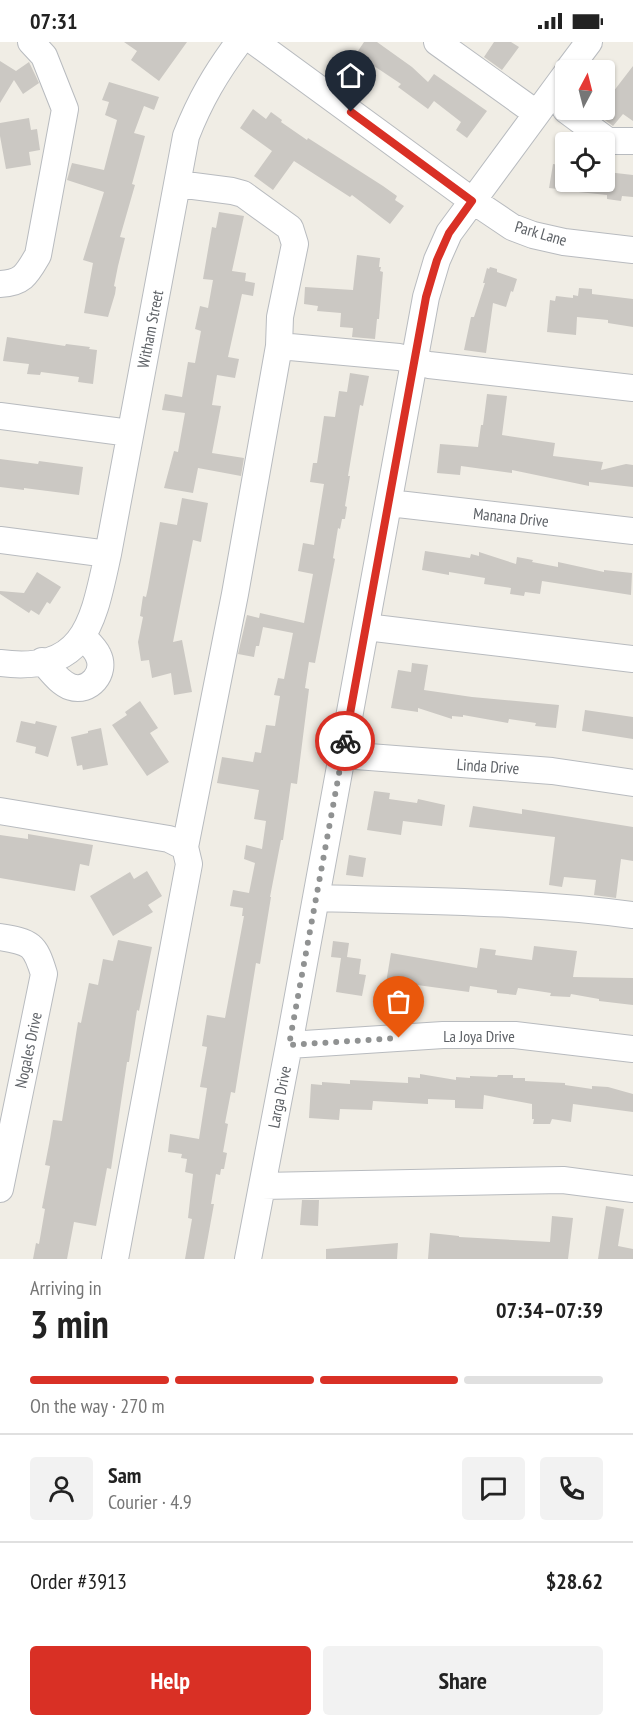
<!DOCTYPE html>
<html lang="en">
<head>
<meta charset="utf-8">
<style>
  body { margin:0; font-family:"PT Sans Narrow",sans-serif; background:#f2f2f2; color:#222; height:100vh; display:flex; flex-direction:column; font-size:22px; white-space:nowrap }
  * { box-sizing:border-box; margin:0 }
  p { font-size:20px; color:#767676 }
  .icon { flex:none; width:33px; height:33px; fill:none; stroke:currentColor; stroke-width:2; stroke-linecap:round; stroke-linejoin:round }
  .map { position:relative; height:1217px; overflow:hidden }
  .sheet { display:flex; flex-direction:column; background:#fff; flex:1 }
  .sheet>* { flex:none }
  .needle { width:39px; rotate:7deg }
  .tools { position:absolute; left:555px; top:18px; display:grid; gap:12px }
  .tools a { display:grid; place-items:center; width:60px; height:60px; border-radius:6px; background:#fff; box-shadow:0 2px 4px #0004; font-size:30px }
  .pin { position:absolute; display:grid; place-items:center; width:51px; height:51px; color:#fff; margin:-62px -26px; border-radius:50% 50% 50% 0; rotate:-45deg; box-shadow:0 0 6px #0007 }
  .pin .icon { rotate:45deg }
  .courier { position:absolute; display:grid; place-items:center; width:60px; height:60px; margin:-30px; border:4px solid #d93025; border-radius:50%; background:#fff; color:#222; box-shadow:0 2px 8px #0007 }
  .head em { font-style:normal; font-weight:700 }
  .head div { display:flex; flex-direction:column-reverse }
  .head { display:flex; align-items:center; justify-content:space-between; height:102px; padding:0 30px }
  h1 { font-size:39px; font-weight:700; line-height:45px }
  .bar { display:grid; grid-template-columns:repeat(4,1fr); gap:9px 6px; align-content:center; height:72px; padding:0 30px }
  .bar i { height:8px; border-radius:4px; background:#e0e0e0 }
  .bar .active { background:#d93025 }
  .bar p { grid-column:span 4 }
  .line { display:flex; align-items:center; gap:15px; padding:0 30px; border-top:2px solid #e0e0e0 }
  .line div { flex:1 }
  .round { display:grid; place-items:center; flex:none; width:63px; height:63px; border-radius:6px; background:#f2f2f2 }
  .button { display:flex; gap:12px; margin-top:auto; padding:12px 30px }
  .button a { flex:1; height:69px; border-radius:6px; background:#d93025; color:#fff; font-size:24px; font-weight:700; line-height:69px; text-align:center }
  .button a+a { background:#f2f2f2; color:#222 }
  .status { display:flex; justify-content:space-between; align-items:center; height:42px; padding:0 30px; background:#fff; direction:ltr }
  .status svg { height:16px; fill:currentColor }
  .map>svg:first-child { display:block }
</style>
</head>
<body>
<div class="status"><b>07:31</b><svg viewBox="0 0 49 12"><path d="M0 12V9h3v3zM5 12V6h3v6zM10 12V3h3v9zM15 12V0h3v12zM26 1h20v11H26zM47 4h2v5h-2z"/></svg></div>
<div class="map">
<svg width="633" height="1217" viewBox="0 0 633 1217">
  <rect width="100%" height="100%" fill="#f0ede5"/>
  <path fill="#cbc8c3" d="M124,0H187L159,39L131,18L137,9Z
    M364,0H377L412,25L428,40L434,32L487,69L467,96L456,88L461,80L434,59L428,67L398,45L401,42L356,12Z
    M494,0H511L519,5L502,28L484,15Z
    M0,19L16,29L29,20L39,41L23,52L14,38L0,61Z
    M633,24V79L623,72L613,84L597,72L600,68H604V44L613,50Z
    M109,40L159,55L154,68L144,64L134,91L145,94L132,142L135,143L120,195L125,196L118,224L114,244L116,245L115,252L108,275L84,271L93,221L83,218L104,150L67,138L72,121L104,128L117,78L105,73L109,60L102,58Z
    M253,67L266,77L271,70L282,78L281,80L307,98L308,96L383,144L397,154L395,158L404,164L390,182L352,153L350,155L294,119L273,148L254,134L272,109L240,86Z
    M29,76L31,88L37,87L40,108L29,110L31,123L6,127L0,94V81Z
    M553,122L566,124V148L549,146Z
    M607,130L633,133V155L622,154L621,159L607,157V153L569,149L570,140H606Z
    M219,170L244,174L232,229L246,231L245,239L255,241L253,254L242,252L228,315L239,317L235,336L217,333L212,363L221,364L212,411L244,416L241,434L198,426L193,451L164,446L174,409L178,410L185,371L162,368L165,352L182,355L188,320L195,321L201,289L195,287L200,264L208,266L213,238L203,237L212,185L216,186Z
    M357,213L380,216L379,225H381L380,229L383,230L379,277H377L375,297L352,295L353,286L340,285L341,271L317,269L318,264L304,262L305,245L353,248Z
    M490,225L497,227V230L517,237L513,250L511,249L506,265L493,261L486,311L464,308L471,275H474L485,241H483L487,226L489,227Z
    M579,246L592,247V252L633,257V285L608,281V278L577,275L576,293L547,290L550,258L555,259L556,254L573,256V253L578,254Z
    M7,295L65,304L66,302L90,305L89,307L97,308L93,342L78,340L79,335L41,330L40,333L27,332L29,322L3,319Z
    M350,331L369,334L363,364L360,363L348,434H350L345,464L347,465L345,477H342L340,487L338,486L333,516L335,517L315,621L309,620L305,646L309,647L297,742L291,741L283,798H281L270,855H271L260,922L256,921L235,1051L231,1050L225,1081L228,1082L223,1110L227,1111L224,1127H221L220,1133L216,1132L211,1162H214L204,1217H185L192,1177L188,1176L193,1132L185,1130L187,1117L181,1116L182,1112L168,1110L170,1092L199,1097L207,1046L200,1045L207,1005L202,1004L207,973L225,976L244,874H242L243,866L230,864L233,848L249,851L255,821L244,817L246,803L262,807L266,779L254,777L259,748L217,741L222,715L253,720L255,710L261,711L266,683L275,684L280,654L274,653L278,636L284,637L293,591L263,585L259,604H256L254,615L238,612L247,573L259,576L260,571L304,581L313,532L298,529L303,501L314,503L324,442L310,440L313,421H317L324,374L335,375L339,349L347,350Z
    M487,352L507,354L502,393L555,401L553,414L603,420L601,428L626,422L633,423V445L589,440V444L512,428V431L461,424L460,433L437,431L440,402L478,405L481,383H483Z
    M0,417L38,422L39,419L83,425L79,453L24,446V448L0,445Z
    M182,456L208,461L201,500L193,498L173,600L182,598L192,650L174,653L171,631L152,636L149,618L141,619L138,600L143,575L140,574L143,554L146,555L148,546L160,480L177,483Z
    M425,509L470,516L471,512L479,514V510L516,522L517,515L533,518L532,520L558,525V520L604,530V528L632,531L631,553L542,539L540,552L525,550L524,554L510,552L511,546L484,542L485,536L449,530V533L422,528Z
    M37,530L61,545L50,562L47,560L39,573L31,568L29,571L0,552V549L24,551Z
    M412,621L428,623L424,648L472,655L559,663L556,686L535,684L536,681L509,677L508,681L463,673V675L452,674V677L418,666V670L391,666L398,628L411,630Z
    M140,659L158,686L150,691L169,720L147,734L112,683L127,673L125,670Z
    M585,668L633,675V697L582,689Z
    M21,679L35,682L36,679L57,684L48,715L35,711L36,705L16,700Z
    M101,686L108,723L83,728L82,723L77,724L71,695L88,691V689Z
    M374,749L390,751L389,757L417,761L418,757L445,763L442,784L403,779L401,793L367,788Z
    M473,764L522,772V767L633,785V819L621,817L616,856L594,853L596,838L564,835L562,845L549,843L555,795L469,785Z
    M28,792L93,803L89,824L80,822L75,849L0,836V793L28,797Z
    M349,813L366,816L363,835L346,833Z
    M147,829L162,854L148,863L153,870L113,894L90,854L130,830L134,837Z
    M118,898L152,905L139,969L137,968L129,1020H127L111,1127L107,1126L96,1184L74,1180L67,1217H33L36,1201L39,1202L45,1167L42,1166L50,1124L45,1123L50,1097L53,1078L62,1079L78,980L81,981L89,941L98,943L103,917L113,919Z
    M333,899L349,901L347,915L361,917L359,932L366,933L362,954L336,950L341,916L331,915Z
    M534,904L577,909L573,935L633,936V963L599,959V957L571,952L570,955L550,954L551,951L518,946L516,953L497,951V948L470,944L469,950L417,943L416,952L385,947L391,911L477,926L480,906L496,908L495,913L532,918Z
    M420,1032L456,1038V1035L470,1036V1034L497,1035L498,1033H513V1036H525V1039L565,1041V1043L592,1047V1044L608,1045L633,1052V1070L573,1062L571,1080L552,1077L550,1082H533L534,1077H532V1062L484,1053L483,1067L455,1066V1058L428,1057V1062L373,1059L372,1068L340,1067L339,1078L309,1076L311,1042L322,1043V1040L350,1042V1038L408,1041V1035L420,1036Z
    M302,1158H319L318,1184L300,1183Z
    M606,1164L624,1167L618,1204L633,1207V1217H598Z
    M552,1174L573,1176L568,1217H428L430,1191L459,1194V1195L550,1200Z
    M398,1201L397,1217H326V1207Z"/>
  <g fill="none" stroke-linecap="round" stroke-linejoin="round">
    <defs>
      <path id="minor" d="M255,0L463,152L512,185L533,193L564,200L633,208
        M437,0L536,71
        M568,28L589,0
        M566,68L608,99H633
        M178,142L232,149L243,152L290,186L295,202L280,275L279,304L235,552L185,805
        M0,242C23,241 27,232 38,213L65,67L44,14L31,0
        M279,304L399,315L429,323L633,346
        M0,374L130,391
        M389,461L633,489
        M0,498L108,512
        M366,585L633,617
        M42,619C50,627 59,641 71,645C89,651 107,631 98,613C95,606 88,600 83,595
        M0,621C86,632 93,580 108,512L186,94C200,58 216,31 239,0
        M343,713L552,729L633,741
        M0,769L169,797L185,805L189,822L115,1217
        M316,856C422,859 528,859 633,873
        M0,895C31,900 35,902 44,932L0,1147
        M289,1003L443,993H515L633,1007
        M262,1144L563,1138L633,1147
        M248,1217L289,1003L426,255L437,218L449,191L566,32"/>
    </defs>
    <use href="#minor" stroke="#b8bbbf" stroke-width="28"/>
    <use href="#minor" stroke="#fff" stroke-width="26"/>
  </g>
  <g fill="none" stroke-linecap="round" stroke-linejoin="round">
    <path stroke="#909292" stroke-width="6" stroke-dasharray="0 10.8" d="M345,699L289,1003L399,996"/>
    <path stroke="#d93025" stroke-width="8" d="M345,699L426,255L437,218L449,191L472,159L351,70"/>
  </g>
  <g text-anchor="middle" stroke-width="4.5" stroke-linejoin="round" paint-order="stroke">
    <g font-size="16" fill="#5d6166" stroke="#fff">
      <text transform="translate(541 191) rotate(16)" y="6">Park Lane</text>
      <text transform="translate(150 287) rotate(-79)" y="6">Witham Street</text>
      <text transform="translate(511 475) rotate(6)" y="6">Manana Drive</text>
      <text transform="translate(488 724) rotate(4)" y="6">Linda Drive</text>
      <text x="479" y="1000">La Joya Drive</text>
      <text transform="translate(28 1008) rotate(-78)" y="6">Nogales Drive</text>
      <text transform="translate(279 1055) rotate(-79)" y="6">Larga Drive</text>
    </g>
  </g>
</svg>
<div class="tools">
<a><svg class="needle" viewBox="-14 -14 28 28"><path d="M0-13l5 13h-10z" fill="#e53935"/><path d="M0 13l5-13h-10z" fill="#767676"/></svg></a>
<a><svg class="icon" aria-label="locate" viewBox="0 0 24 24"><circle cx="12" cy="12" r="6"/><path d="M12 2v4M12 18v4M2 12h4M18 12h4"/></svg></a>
</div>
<div class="pin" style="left:399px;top:996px;background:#ea580c"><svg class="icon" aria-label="bag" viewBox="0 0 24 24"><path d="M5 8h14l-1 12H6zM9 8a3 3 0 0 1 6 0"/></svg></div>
<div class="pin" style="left:351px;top:70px;background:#1f2937"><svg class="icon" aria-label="home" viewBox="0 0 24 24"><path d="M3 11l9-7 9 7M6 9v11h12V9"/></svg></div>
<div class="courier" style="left:345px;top:699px"><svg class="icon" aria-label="bike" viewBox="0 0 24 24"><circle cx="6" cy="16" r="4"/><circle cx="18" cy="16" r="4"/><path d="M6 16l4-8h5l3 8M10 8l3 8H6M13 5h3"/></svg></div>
</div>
<section class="sheet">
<div class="head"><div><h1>3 min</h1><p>Arriving in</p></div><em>07:34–07:39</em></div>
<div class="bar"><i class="active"></i><i class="active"></i><i class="active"></i><i></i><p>On the way · 270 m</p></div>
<div class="line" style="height:108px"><a class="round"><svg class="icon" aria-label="person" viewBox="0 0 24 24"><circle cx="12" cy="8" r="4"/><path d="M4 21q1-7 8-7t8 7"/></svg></a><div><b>Sam</b><p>Courier · 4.9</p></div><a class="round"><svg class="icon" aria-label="chat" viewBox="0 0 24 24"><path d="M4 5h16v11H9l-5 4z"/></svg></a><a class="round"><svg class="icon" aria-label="phone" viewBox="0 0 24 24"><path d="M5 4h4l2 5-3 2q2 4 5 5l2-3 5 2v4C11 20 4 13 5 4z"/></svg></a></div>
<div class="line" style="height:78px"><div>Order #3913</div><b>$28.62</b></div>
<div class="button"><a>Help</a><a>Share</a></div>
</section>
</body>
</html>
